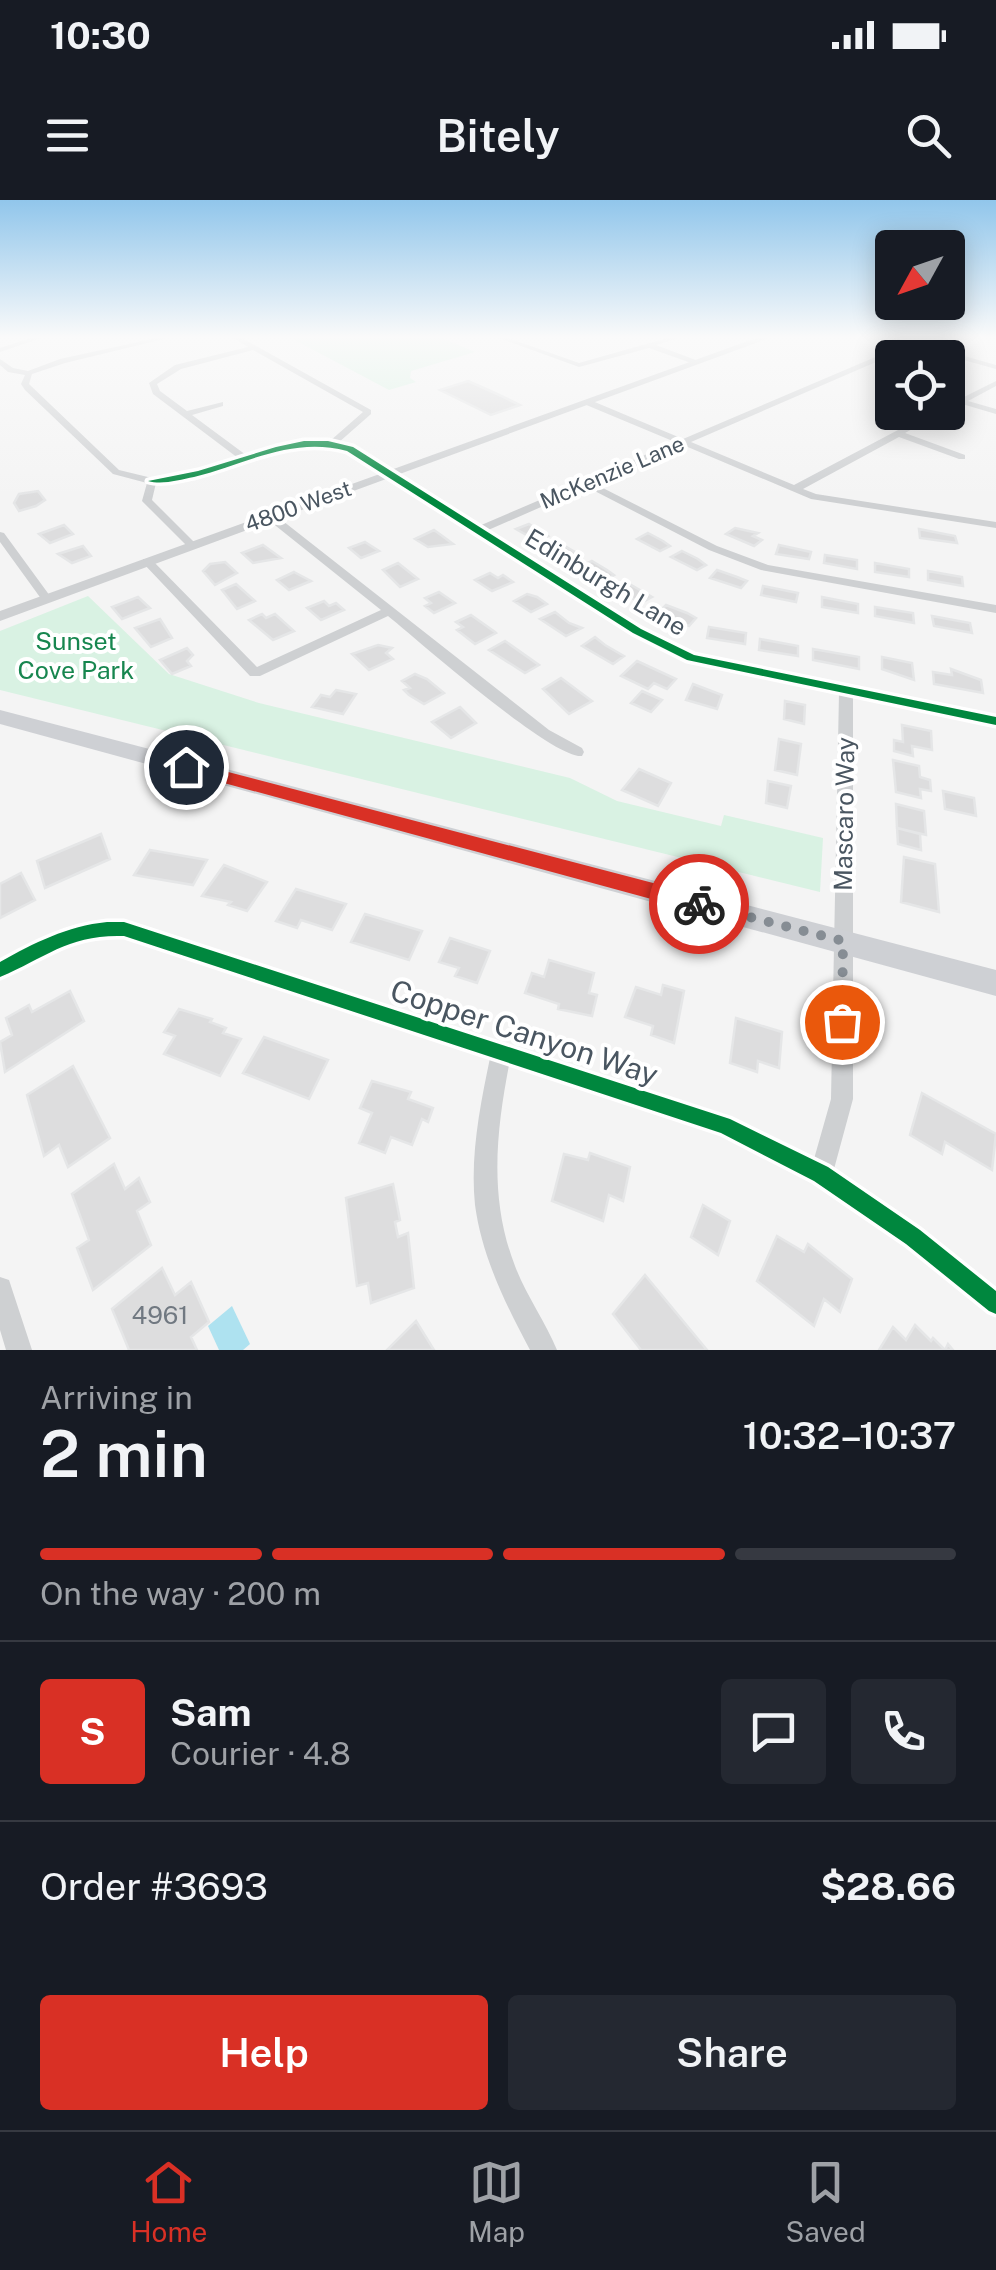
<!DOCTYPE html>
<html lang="en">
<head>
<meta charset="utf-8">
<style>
  body { margin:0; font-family:"Public Sans",sans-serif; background:#242831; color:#f1f3f6; height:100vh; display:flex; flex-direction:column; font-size:38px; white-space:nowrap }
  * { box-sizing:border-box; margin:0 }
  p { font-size:32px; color:#9ea1a6 }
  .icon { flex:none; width:55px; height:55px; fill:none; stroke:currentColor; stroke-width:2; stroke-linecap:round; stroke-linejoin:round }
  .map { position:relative; height:1150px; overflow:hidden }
  .panel { display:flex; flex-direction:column; background:#171b24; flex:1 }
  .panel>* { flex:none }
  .needle { width:65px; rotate:230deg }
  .buttons { position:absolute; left:875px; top:30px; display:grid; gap:20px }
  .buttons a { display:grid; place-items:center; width:90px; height:90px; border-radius:10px; background:#171b24; box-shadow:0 5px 25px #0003; font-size:50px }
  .pin { position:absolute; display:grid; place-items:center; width:85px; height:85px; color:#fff; margin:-42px; border:5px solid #fff; border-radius:50%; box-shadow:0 2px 10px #0007 }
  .courier { position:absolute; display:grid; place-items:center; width:100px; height:100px; margin:-50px; border:8px solid #d93025; border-radius:50%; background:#fff; color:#222; box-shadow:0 2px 12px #0007 }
  .headline em { font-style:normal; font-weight:600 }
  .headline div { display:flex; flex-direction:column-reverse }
  .headline { display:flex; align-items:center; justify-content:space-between; height:170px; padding:0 40px }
  h1 { font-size:65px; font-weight:600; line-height:75px }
  .bar { display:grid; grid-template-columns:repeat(4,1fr); gap:15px 10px; align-content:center; height:120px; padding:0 40px }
  .bar i { height:12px; border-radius:8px; background:#363941 }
  .bar .current { background:#d93025 }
  .bar p { grid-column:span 4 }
  .line { display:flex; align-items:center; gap:25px; padding:0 40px; border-top:2px solid #363941 }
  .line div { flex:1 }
  .round { display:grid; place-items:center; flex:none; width:105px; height:105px; border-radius:10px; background:#242831 }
  .cta { display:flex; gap:20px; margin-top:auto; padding:20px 40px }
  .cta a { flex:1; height:115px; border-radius:10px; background:#d93025; color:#fff; font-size:40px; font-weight:600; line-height:115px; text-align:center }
  .cta a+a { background:#242831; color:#f1f3f6 }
  .status { display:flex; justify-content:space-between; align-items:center; height:70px; padding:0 50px; background:#171b24; direction:ltr }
  .status svg { height:28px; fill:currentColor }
  header { display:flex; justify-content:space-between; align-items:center; height:130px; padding:0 40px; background:#171b24; font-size:45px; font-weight:600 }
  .menu { display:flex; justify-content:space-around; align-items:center; height:140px; border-top:2px solid #363941; background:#171b24; font-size:28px; color:#9ea1a6 }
  .menu a { display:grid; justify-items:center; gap:5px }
  .menu .current { color:#d93025 }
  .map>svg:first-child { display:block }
</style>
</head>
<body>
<div class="status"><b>10:30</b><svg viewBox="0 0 49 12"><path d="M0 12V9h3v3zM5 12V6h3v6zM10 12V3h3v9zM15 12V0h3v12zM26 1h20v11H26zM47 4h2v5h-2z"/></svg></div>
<header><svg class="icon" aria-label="menu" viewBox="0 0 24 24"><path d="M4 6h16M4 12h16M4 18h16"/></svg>Bitely<svg class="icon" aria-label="search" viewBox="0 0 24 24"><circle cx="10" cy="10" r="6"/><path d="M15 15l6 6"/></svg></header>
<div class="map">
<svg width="996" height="1150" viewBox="0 0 996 1150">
  <rect width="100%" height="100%" fill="#f4f4f4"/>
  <path fill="#d9f2e3" d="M289,137H440L475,152L411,171L410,178L416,182L389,190Z
    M88,396L169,474L259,503L570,578L617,601L721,626L724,615L823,638L820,692L0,490V431Z"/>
  <path fill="#aee2f0" d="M232,1106L250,1144L243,1150H219L208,1126Z"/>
  <path fill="#ddddde" stroke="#e5e6e7" stroke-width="2.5" d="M468,181L495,193L520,205L491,215L440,190Z
    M38,291L45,300L36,306L19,311L14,303L19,294Z
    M529,324L542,332L548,336L537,341L516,329Z
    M64,325L73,334L50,343L39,334Z
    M735,328L758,333L753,336L762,340L754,346L726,334Z
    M919,329L955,336L957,343L920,338Z
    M434,330L441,335L453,344L428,347L415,339Z
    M648,333L663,341L670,346L660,351L637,339Z
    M365,342L379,351L361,358L349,348Z
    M558,342L580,355L569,361L547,348Z
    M263,345L281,358L253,363L242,353Z
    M779,345L811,352L809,359L776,354Z
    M83,346L91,356L72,363L58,354Z
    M682,351L698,359L706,365L697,370L671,357Z
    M825,355L857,360V369L824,363Z
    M592,361L607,370L614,375L603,381L579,367Z
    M225,362L237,373L215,385L203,371L210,364Z
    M398,363L418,379L400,387L383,370Z
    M875,363L909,369V377L875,372Z
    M717,370L737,377L747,381L741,388L710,378Z
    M928,371L962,377L963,386L928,380Z
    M294,372L311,381L289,390L277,380Z
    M490,373L498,378L503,375L513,382L492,391L475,380Z
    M626,382L652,397L641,403L614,388Z
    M236,384L255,401L237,409L222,390Z
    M763,386L798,393L796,402L761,395Z
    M439,392L455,403L434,413L425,406L431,403L425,398Z
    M527,394L537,397L547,404L531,412L514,401Z
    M138,397L150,408L122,419L112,407Z
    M822,397L858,404V413L822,407Z
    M324,401L329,406L336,403L344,410L321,420L307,408Z
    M666,405L687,413L696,418L689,426L657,414Z
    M875,407L913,413L914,423L875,416Z
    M555,412L569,423L582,428L566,436L540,419Z
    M262,414L266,418L275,414L294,431L273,440L249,420Z
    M471,415L495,432L496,433L475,444L457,430L463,427L456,422Z
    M932,416L970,423L972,433L934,426Z
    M160,419L172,438L151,447L135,428Z
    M709,427L746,433L745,444L707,438Z
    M595,437L605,445L624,456L613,464L582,446Z
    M760,439L798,446V456L759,450Z
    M505,441L539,465L525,473L489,450Z
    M378,445L392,448L386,453L393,459L369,470L352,454Z
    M187,448L193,455L187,461L191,466L172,474L160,460Z
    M813,449L859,457V469L813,460Z
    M882,457L912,463L914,480L882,469Z
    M637,461L676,479L667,489L654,483L648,489L621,476Z
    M951,469L981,480L983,493L934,484L933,472L952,475Z
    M415,474L427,479L444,493L424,504L409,495L404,490L410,488L402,481Z
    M561,478L592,501L569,514L543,489Z
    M693,484L722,495L717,509L686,500Z
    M336,490L356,494L343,514L312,507L321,495L330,497Z
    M642,491L662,500L651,512L631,503Z
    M785,501L805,505L804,524L784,519Z
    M460,507L476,523L451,538L432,522Z
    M902,525L931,531L932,550L912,546L913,556L894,551V540L903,542Z
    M779,539L801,544L797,575L775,570Z
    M893,560L919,566L920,577L930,580L931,591L920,589L921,598L896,592Z
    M639,569L671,583L658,606L622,590Z
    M768,581L791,586L787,608L766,603Z
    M943,591L974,598L976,616L945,609Z
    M896,604L924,611L926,635L897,628Z
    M897,628L920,634L921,650L898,644Z
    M101,634L110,659L45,688L37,661Z
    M150,650L207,660L193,685L134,675Z
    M904,657L935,664L939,712L901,702Z
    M224,665L267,682L247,711L228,705L231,702L202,696Z
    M21,673L35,700L0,718V684Z
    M296,689L346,704L332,730L301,720L297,728L276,721Z
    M365,714L422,731L409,760L351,742Z
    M450,738L490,751L477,783L455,776L459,768L439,762Z
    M549,760L594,773L589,793L597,795L592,816L558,809L559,804L525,793L532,773L544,777Z
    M663,785L684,791L674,843L651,835L653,826L625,817L636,787L661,795Z
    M70,791L84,821L5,872L0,842L12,835L6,818L29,805L32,812Z
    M179,809L212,819L210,822L226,828L223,833L241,839L220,876L164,854L175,836L164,832Z
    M736,818L782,832L779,868L758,861L757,872L730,863Z
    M264,837L328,860L309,899L243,873Z
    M73,866L110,938L68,967L59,945L44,956L27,895Z
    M372,881L411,892L408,899L433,908L428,922L422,919L412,945L391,937L385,953L359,943L372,913L360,908Z
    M922,893L996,934L992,970L945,942L942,954L910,935Z
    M590,953L630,967L623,1001L609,995L603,1021L552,1001L564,954L588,960Z
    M114,964L125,989L139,978L150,1002L137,1011L151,1045L93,1090L77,1048L89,1040L72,994Z
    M393,984L400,1020L395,1022L398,1037L408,1033L414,1088L371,1103L368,1083L357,1086L346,998Z
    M703,1005L730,1021L718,1055L691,1037Z
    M777,1036L804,1052L808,1044L852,1079L840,1112L824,1099L814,1126L757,1081Z
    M162,1068L175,1095L191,1082L209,1122L191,1137L197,1150H129L112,1109Z
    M645,1075L707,1150H641L613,1114Z
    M416,1121L434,1150H387Z
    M915,1125L931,1141L933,1138L945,1150L948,1144L953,1150H879L893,1127L906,1140Z"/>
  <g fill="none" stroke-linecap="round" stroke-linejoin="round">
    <path fill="#ced0d2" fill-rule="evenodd" d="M34,137H44L0,152V148Z
      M161,137H172L65,163L32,174L29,184L119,270L152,278L176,276L238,258L153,194L149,183L175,165L248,147L232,137H240L371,210V214L338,243L353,247L479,326L675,242L584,204V200H590L683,239L906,144L887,137L915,142L996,165V169L913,146L691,242L794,285L932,212H943L905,233L965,255V259H959L899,237L803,289L816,294L996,322V328L811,299L683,245L595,284L717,346L768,365L996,405V413L761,370L709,350L587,287L486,331L641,428L695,455L996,516V526L853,496V899L834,969L921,1029L996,1088V1116L987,1113L905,1045L813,982L720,934L509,865C496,933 489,999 515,1066C526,1095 545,1121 557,1150H530C506,1105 482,1057 475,1005C470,956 480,906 490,858L124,737C68,735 48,759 0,779V760C40,739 78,720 124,721L724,914L814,959L831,899L839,493L686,461L633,434L347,251C313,242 284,249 251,259L250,262H243L204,274L156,283L152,300L197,345L188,347L142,301L147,283L113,274L25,190L21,184L25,175L8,172L0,165V159L13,168L28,171L60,159ZM253,150L363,212L330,241H304L246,255L192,215L223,206V202L187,211L160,191L157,184L181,169Z
      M496,137H505L579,163L671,137H681L656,145L701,162L694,164L649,148L579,167Z
      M996,181V186L968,201L996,209V214L962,204L948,210V205Z
      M266,314H274L549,530L582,548L584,552L582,556C552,559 419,441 388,416L260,476H250L143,363V359H151L257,467L381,410L266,318Z
      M0,332L4,333L50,396V400H42L0,342Z
      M0,1077L9,1080L32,1150H6L0,1130Z"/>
    <path fill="#ced0d2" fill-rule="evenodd" d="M759,137H772L0,421V411Z"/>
    <path fill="#ced0d4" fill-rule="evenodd" d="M0,510L996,770V796L0,524Z"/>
    <defs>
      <path id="cycleway" d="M304,241H328L353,247L641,429L694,455L996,517V525L687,460L633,433L347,251C292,236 246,264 194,277C179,280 162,285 148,281L198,271L276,247Z
        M107,722H124L730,919L828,967L920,1030L996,1091V1114L989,1111L906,1044L814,981L721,933L124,736C69,734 47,757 0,777V762C34,743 67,726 107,722Z"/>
    </defs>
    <use href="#cycleway" stroke="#fff" stroke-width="7"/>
    <use href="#cycleway" fill="#00873e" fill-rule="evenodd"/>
  </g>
  <linearGradient id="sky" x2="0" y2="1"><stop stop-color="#91c6eb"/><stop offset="0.46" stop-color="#fafafa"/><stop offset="1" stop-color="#fafafa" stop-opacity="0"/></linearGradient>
  <rect width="996" height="298" fill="url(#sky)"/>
  <path fill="#d93025" d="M186,561L699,695L709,704L699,712L180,571L177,567Z"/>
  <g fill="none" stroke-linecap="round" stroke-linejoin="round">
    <path stroke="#868d94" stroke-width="10" stroke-dasharray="0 18" d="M699,704L843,741L842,822"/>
  </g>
  <g text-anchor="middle" stroke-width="8" stroke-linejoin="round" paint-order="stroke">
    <g font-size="22" fill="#4a5661" stroke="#fff">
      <text transform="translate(612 272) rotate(-23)" y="8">McKenzie Lane</text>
      <text transform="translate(298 306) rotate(-20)" y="8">4800 West</text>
    </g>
    <g font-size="25" fill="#4a5661" stroke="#fff">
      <text transform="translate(606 382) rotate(31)" y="9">Edinburgh Lane</text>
      <text transform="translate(844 614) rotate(-89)" y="9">Mascaro Way</text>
    </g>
    <g font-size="25" fill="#17864f" stroke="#fff">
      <text x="76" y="450">Sunset<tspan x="76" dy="29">Cove Park</tspan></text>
    </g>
    <g font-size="25" fill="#707881">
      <text x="160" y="1124">4961</text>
    </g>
    <g font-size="30" fill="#4a5661" stroke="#fff">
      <text transform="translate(524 833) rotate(18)" y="10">Copper Canyon Way</text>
    </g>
  </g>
</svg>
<div class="buttons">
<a><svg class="needle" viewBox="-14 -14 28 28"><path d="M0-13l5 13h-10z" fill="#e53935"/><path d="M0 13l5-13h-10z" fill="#9ea1a6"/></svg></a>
<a><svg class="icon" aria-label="locate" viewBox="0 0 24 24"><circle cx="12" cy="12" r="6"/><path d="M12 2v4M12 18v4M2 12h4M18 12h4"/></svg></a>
</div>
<div class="pin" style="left:842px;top:822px;background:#ea580c"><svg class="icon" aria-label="bag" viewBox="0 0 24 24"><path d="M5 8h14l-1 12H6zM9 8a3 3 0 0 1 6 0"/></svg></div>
<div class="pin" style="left:186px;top:567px;background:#1f2937"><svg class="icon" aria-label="home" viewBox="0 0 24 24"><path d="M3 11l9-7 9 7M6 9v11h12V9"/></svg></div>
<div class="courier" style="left:699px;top:704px"><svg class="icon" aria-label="bike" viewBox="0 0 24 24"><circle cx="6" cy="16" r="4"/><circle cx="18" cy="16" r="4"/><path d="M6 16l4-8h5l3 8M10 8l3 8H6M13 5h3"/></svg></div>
</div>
<section class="panel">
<div class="headline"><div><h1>2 min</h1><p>Arriving in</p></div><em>10:32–10:37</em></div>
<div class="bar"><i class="current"></i><i class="current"></i><i class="current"></i><i></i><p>On the way · 200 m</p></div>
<div class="line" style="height:180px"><b class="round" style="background:#d93025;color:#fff">S</b><div><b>Sam</b><p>Courier · 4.8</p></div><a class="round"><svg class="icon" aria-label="chat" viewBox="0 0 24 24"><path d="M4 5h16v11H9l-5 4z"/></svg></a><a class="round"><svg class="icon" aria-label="phone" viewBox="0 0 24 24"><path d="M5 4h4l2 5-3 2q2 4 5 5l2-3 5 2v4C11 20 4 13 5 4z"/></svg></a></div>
<div class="line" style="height:130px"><div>Order #3693</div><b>$28.66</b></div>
<div class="cta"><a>Help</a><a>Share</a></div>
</section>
<nav class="menu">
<a class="current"><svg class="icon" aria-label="home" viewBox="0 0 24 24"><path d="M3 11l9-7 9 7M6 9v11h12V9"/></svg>Home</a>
<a><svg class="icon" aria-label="map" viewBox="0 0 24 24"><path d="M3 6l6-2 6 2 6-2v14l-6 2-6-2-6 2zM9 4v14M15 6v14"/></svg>Map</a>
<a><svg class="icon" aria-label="saved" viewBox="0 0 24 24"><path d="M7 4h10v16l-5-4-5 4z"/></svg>Saved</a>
</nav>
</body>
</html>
